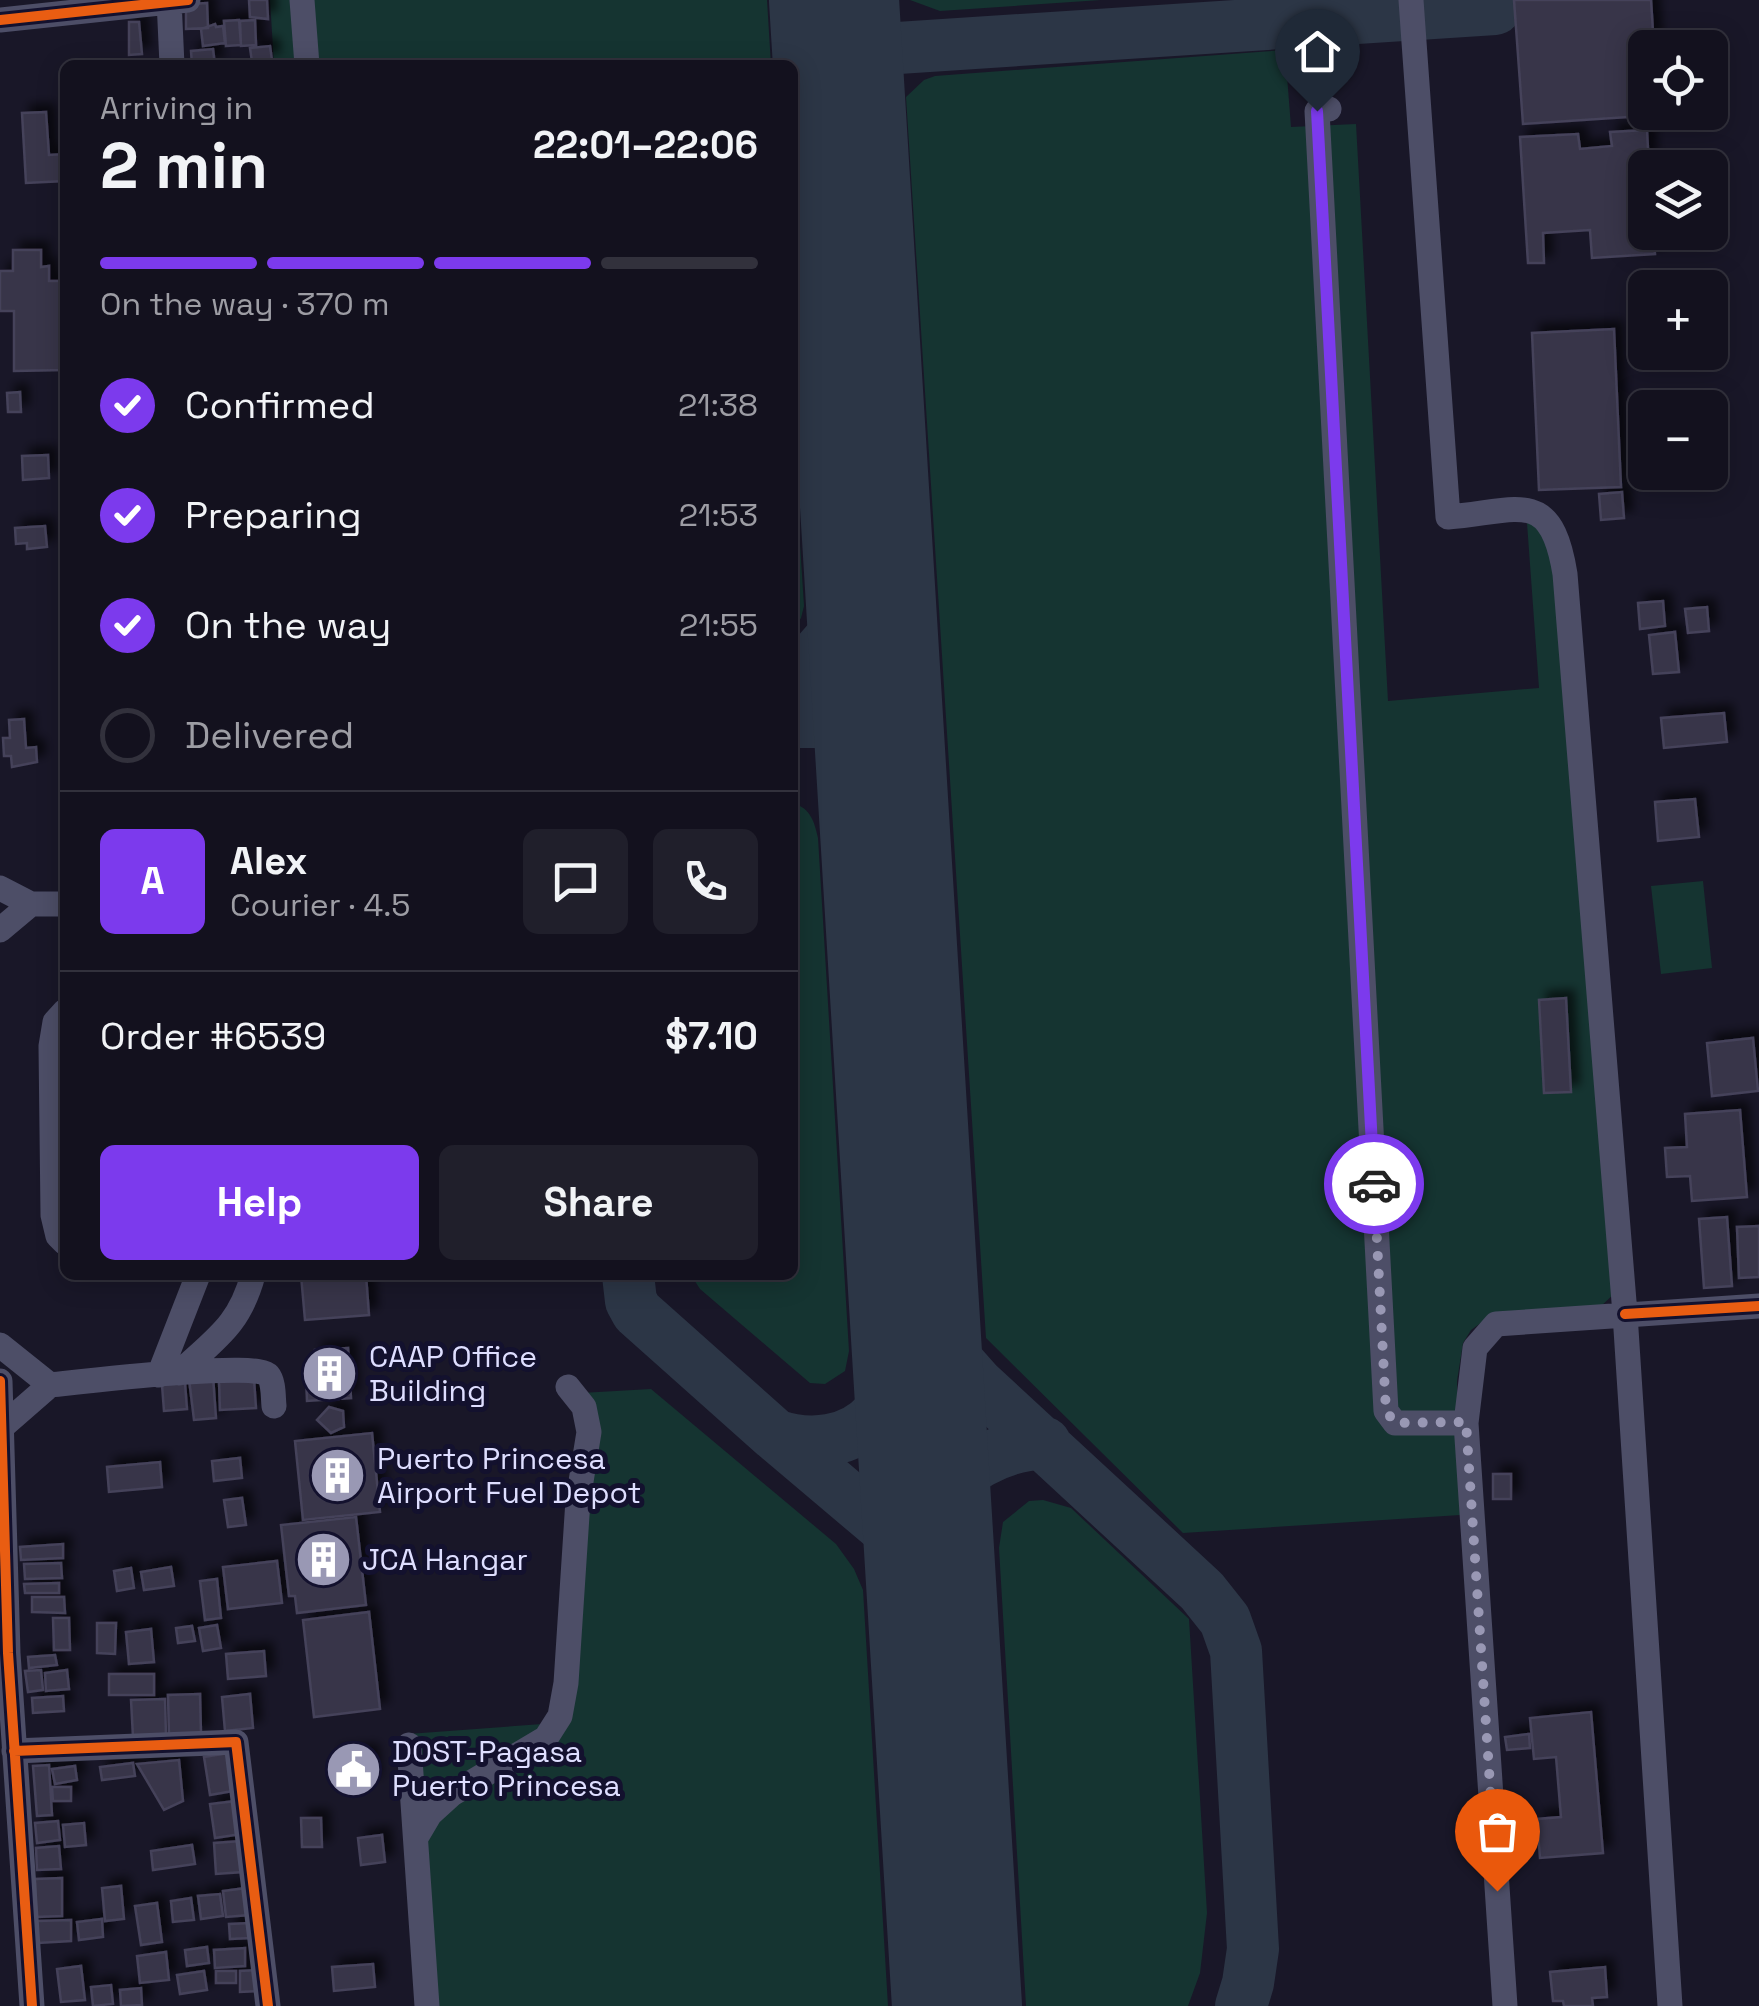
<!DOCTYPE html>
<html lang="en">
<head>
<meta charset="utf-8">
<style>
  body { margin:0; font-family:"Space Grotesk",sans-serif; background:#201f2b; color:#f1f3f6; height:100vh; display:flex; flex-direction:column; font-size:38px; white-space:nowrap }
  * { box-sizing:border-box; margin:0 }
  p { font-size:32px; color:#9d9da4 }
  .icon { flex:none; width:55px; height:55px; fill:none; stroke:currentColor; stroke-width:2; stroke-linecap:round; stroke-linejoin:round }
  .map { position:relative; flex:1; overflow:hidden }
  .details { position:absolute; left:60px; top:60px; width:738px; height:1220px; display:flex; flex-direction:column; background:#13111e; border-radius:15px; box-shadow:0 5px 25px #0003,0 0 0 2px #32313c }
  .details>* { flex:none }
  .buttons { position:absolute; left:1628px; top:30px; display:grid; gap:20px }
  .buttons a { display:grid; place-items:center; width:100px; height:100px; border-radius:15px; background:#13111e; box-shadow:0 5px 25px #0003,0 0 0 2px #32313c; font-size:50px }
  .pin { position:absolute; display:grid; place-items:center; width:85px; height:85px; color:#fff; margin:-102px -42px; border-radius:50% 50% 50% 0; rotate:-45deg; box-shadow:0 0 10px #0007 }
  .pin .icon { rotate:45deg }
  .courier { position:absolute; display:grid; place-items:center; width:100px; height:100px; margin:-50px; border:8px solid #7c3aed; border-radius:50%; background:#fff; color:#222; box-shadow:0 2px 12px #0007 }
  .overview em { font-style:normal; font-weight:800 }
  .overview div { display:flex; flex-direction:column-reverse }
  .overview { display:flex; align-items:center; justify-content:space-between; height:170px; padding:0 40px }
  h1 { font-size:65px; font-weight:800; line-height:75px }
  .bar { display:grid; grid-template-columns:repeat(4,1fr); gap:15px 10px; align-content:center; height:120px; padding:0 40px }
  .bar i { height:12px; border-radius:8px; background:#32313c }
  .bar .active { background:#7c3aed }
  .bar p { grid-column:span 4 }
  .line { display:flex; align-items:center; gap:25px; padding:0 40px; border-top:2px solid #32313c }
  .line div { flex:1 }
  .round { display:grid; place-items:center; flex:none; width:105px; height:105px; border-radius:15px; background:#201f2b }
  ol { padding:0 40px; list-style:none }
  li { display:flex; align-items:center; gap:30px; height:110px }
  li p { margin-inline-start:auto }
  li .icon { padding:10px; border-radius:50%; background:#7c3aed; color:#fff; stroke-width:4 }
  li:last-child { color:#9d9da4 }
  li i { width:55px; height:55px; border:5px solid #32313c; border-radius:50% }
  .cta { display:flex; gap:20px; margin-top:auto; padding:20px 40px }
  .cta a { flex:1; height:115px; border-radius:15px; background:#7c3aed; color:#fff; font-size:40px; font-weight:800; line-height:115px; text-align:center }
  .cta a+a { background:#201f2b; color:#f1f3f6 }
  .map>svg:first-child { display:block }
</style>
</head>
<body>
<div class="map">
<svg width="1759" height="2006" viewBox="0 0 1759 2006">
  <defs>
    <filter id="shadow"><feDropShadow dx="8" dy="-8" stdDeviation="5" flood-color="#0009"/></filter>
  </defs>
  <rect width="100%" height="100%" fill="#191728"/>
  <path fill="#153431" d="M270,0H767L771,65H274Z
    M910,0H1101L940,11Z
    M1285,50L1291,127L1356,124L1388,701L1539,688L1527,523L1536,524L1550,540L1619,1289L1598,1309L1489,1317L1471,1330L1463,1343L1457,1381L1460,1515L1183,1533L986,1338L906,97L924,80L935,76Z
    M792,419L804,606L801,618L793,629Z
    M793,803C811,809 814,821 818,838L849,1351L845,1371L825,1384L810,1383L700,1289L691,1275H792Z
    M1703,881L1712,968L1661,974L1651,886Z
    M651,1389L836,1544L854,1569L863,1590L888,2006H423L408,1734L556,1723L581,1393Z
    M1043,1500L1071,1508L1189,1619L1207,1913L1200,1973L1188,2006H1026L999,1548L1003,1522L1029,1501Z"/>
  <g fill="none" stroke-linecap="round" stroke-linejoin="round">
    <path stroke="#2c3646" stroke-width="52" d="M837,52L1495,9
      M792,682L844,623L870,585
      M792,722H820L880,745
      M628,1275L631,1301L637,1312L775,1435L930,1566
      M915,1313L977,1383L1202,1591L1225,1620L1236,1651L1253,1949L1248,1983L1241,2006
      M775,1435C810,1447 851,1443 877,1414C894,1395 905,1367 916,1345
      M930,1566C931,1548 930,1528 937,1511C953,1467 1002,1446 1045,1443"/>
    <path stroke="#2c3646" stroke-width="130" d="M834,0L957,2006"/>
  </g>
  <path fill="#383649" stroke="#45425a" stroke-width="2.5" filter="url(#shadow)" d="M249,0H267L268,19L250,17Z
    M1514,0H1651L1654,48H1645V112L1659,115L1523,124Z
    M207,3L208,28L186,29V10L189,4Z
    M239,20L241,45L226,46L224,21Z
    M255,20L256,45L241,46L240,21Z
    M129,22H139L142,54L129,55Z
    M215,24L216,27L223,26L225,43L203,46L201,29Z
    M270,46L272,60L252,62L250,48Z
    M213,49L215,65H192L191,51Z
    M46,112L49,155L65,154V181L26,183L22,113Z
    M1647,130L1649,168H1645V232H1653L1655,254L1592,258L1590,230L1543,233L1544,263H1528L1520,137L1578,134L1580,149L1612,146L1610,132Z
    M13,250H41V267L49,266V281H65V370L14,371V311H0V271H13Z
    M1614,329L1621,487L1539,490L1532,333Z
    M20,392L21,412H8L7,393Z
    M48,455L49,478L23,480L22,456Z
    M1622,492L1624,518L1601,520L1599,494Z
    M45,526L47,547L27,549V543L16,544L15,528Z
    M1663,601L1665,626L1640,629L1638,603Z
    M1707,607L1709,631L1688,633L1685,609Z
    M1675,632L1679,672L1653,674L1649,635Z
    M1724,713L1727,742L1664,748L1661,718Z
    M24,719L26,748L36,747L37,762L12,767L11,756H4L3,738H10L9,720Z
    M1695,799L1699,837L1658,841L1655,802Z
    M1566,998L1571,1092L1544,1093L1539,1000Z
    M1753,1038L1758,1091L1712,1096L1707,1043Z
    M1740,1110L1747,1197L1692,1201L1690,1176L1667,1177L1665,1148L1687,1147L1685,1114Z
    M1727,1217L1732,1286L1704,1288L1699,1219Z
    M1759,1226V1277L1739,1278L1737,1227Z
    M301,1275H366L369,1315L305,1320Z
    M348,1348L351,1398L307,1401L306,1376H310L309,1372L316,1371L315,1350Z
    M213,1376L216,1418L194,1420L189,1379Z
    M254,1379L256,1408L220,1410L219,1381Z
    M185,1383L187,1409L164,1411L162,1385Z
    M329,1407L343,1411L344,1427L331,1433L317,1420Z
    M372,1433L380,1512L303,1520L295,1441Z
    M240,1458L242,1478L214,1481L212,1461Z
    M160,1462L162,1487L109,1492L107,1467Z
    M1493,1474H1511V1499H1493Z
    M242,1498L246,1525L228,1527L224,1500Z
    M356,1517L366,1605L297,1613L295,1596H289L281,1525Z
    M63,1544V1558L21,1560L20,1547Z
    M277,1561L282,1603L228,1609L223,1567Z
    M61,1563L62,1578L25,1579L24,1564Z
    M171,1567L174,1586L144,1590L141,1572Z
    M131,1568L134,1588L117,1591L114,1571Z
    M217,1579L221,1618L205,1620L200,1581Z
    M59,1583V1593H25L24,1584Z
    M32,1597H64L65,1613L32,1612Z
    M369,1612L380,1709L314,1717L303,1620Z
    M53,1618H69L70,1650H54Z
    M97,1623H116L115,1654L97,1653Z
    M217,1625L221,1648L203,1651L199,1628Z
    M192,1626L195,1641L178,1643L176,1628Z
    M151,1629L154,1662L129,1664L126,1632Z
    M264,1651L266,1676L228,1679L226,1654Z
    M55,1655L57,1665L29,1668L28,1657Z
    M41,1670L43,1690L28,1692L25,1671Z
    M67,1670L69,1689L46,1691L45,1673Z
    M109,1674H154V1695H109Z
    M200,1694L201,1734L169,1735L168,1695Z
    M250,1694L253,1728L225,1731L222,1697Z
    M63,1696L64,1711L33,1713L32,1698Z
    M165,1699L166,1736L133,1737L131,1700Z
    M1591,1712L1603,1853L1540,1858L1537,1819L1561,1817L1556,1757L1534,1759L1530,1718Z
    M1529,1734L1530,1748L1507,1750L1505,1737Z
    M370,1752L373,1783L337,1786L334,1755Z
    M228,1753L233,1791L210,1795L204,1757Z
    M179,1760L183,1801L164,1810L137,1764Z
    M133,1763L135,1776L102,1780L100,1767Z
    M49,1765L52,1815L37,1816L33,1766Z
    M75,1766L77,1780L55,1784L52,1769Z
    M52,1787H71V1801H53Z
    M236,1801L241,1834L215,1838L210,1804Z
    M301,1818H321L322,1847H302Z
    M58,1821L60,1840L37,1843L35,1823Z
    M84,1823L86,1845L65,1847L63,1825Z
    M382,1835L385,1862L361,1865L358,1838Z
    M241,1841L243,1872L216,1874L214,1843Z
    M192,1845L195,1864L153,1870L151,1851Z
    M59,1846L61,1869L37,1870L36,1848Z
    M62,1878V1916L36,1917L35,1879Z
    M121,1886L124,1919L105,1921L102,1888Z
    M246,1888L249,1915L226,1917L223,1891Z
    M220,1894L223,1916L201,1919L198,1896Z
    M191,1898L194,1920L173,1922L171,1901Z
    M157,1903L162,1942L141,1945L135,1906Z
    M102,1919L103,1937L79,1940L77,1922Z
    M71,1920V1941L38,1943L37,1921Z
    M250,1923L251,1938L230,1939L229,1924Z
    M207,1947L209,1963L187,1966L185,1950Z
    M245,1948V1966L215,1968L214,1950Z
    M166,1952L169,1980L140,1983L137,1956Z
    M373,1964L375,1987L334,1991L332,1967Z
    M81,1966L85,2000L61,2002L57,1969Z
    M1605,1967L1607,1997L1592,1998L1593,2006H1564L1563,2001H1553L1550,1972Z
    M258,1970L259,1991L240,1992V1971Z
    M204,1971L207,1990L180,1994L177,1975Z
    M216,1971H236V1983H216Z
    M111,1985L113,2004L93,2006L91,1987Z
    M141,1988L142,2005L121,2006L120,1990Z"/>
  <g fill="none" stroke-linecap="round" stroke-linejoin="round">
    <path stroke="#4d4e67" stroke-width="25" d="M169,0L172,65
      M302,0L307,65
      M1411,0L1448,517C1519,511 1551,487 1565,574L1625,1314L1670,2006
      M0,20L188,0
      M1329,109L1317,111L1386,1411L1395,1423H1466
      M0,888L31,904H65
      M0,930L31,904
      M65,1011L55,1022L51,1046L53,1215L58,1236L65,1243
      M0,1345L50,1385
      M179,1373C216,1338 239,1326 253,1275
      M159,1375L198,1275
      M0,1381L8,1653L32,2006
      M50,1385C79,1382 257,1361 268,1375C274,1382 273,1397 274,1406
      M3,1426L50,1385
      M409,1745L427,2006
      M14,1751L236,1742L268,2006
      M417,1836L430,1814L452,1794L546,1738L560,1716L566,1683L578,1500L589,1432L584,1407L568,1387
      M1505,2006L1466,1423L1475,1348L1496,1324L1759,1306"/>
    <defs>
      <path id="cycleway" d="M0,20L188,0
        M1625,1314L1759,1306
        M0,1381L8,1653L32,2006
        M14,1751L236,1742L268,2006"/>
    </defs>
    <use href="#cycleway" stroke="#13112e" stroke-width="16"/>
    <use href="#cycleway" stroke="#e95d12" stroke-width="10"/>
  </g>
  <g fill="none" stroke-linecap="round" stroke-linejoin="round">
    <path stroke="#9998b4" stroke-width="10" stroke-dasharray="0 18" d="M1374,1184L1386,1411L1395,1423L1466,1422L1497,1891"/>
    <path stroke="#7c3aed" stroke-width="12" d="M1317,111L1374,1184"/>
  </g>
  <defs>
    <symbol id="building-disc" viewBox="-11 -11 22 22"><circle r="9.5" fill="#9998b4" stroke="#13112e"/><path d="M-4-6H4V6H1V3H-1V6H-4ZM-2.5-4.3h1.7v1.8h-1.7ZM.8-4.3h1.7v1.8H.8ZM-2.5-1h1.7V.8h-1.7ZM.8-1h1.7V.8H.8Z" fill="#fff"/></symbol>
    <symbol id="civic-disc" viewBox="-11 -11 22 22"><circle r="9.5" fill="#9998b4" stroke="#13112e"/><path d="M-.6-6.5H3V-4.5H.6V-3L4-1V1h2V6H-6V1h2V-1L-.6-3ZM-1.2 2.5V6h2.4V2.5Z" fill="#fff"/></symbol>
  </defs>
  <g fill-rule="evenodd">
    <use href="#building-disc" x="298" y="1342" width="63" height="63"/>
    <use href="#building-disc" x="306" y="1444" width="63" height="63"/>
    <use href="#building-disc" x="292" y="1528" width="63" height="63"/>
    <use href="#civic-disc" x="322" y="1738" width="63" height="63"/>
  </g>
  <g text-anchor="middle" stroke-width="10" stroke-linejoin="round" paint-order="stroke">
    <g font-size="30" fill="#dedeff" stroke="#13112e" text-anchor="start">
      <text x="369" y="1367">CAAP Office<tspan x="369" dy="34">Building</tspan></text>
      <text x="377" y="1469">Puerto Princesa<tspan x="377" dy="34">Airport Fuel Depot</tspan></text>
      <text x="362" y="1570">JCA Hangar</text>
      <text x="392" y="1762">DOST-Pagasa<tspan x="392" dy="34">Puerto Princesa</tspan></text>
    </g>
  </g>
</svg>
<div class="buttons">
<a><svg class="icon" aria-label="locate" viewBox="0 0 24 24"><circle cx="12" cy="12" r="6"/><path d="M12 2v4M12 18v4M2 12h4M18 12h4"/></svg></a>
<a><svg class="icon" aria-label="layers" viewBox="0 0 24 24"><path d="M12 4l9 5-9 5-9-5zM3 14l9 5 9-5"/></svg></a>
<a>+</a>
<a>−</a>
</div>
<div class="pin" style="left:1497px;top:1891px;background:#ea580c"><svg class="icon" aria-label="bag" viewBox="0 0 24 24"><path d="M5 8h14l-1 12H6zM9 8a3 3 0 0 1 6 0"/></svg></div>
<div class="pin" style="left:1317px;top:111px;background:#1f2937"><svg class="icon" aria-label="home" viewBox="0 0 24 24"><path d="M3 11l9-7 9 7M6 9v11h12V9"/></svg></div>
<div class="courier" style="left:1374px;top:1184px"><svg class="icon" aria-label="car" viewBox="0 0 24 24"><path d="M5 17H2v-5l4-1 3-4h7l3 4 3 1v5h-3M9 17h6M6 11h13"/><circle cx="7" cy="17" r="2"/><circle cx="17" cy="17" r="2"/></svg></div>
<section class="details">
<div class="overview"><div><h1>2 min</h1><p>Arriving in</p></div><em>22:01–22:06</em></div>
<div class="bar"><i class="active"></i><i class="active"></i><i class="active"></i><i></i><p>On the way · 370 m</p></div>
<ol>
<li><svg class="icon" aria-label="check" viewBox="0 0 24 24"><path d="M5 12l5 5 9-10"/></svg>Confirmed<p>21:38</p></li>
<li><svg class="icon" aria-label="check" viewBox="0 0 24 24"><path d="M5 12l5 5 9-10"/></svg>Preparing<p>21:53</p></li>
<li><svg class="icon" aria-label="check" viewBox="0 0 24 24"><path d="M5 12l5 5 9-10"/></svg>On the way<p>21:55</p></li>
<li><i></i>Delivered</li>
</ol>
<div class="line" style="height:180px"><b class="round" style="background:#7c3aed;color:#fff">A</b><div><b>Alex</b><p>Courier · 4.5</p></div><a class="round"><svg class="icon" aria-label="chat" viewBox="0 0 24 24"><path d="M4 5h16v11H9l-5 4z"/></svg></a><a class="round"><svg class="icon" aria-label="phone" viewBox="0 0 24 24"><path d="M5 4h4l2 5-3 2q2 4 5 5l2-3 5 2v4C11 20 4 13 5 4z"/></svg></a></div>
<div class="line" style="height:130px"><div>Order #6539</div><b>$7.10</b></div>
<div class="cta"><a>Help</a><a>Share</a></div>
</section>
</div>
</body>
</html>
